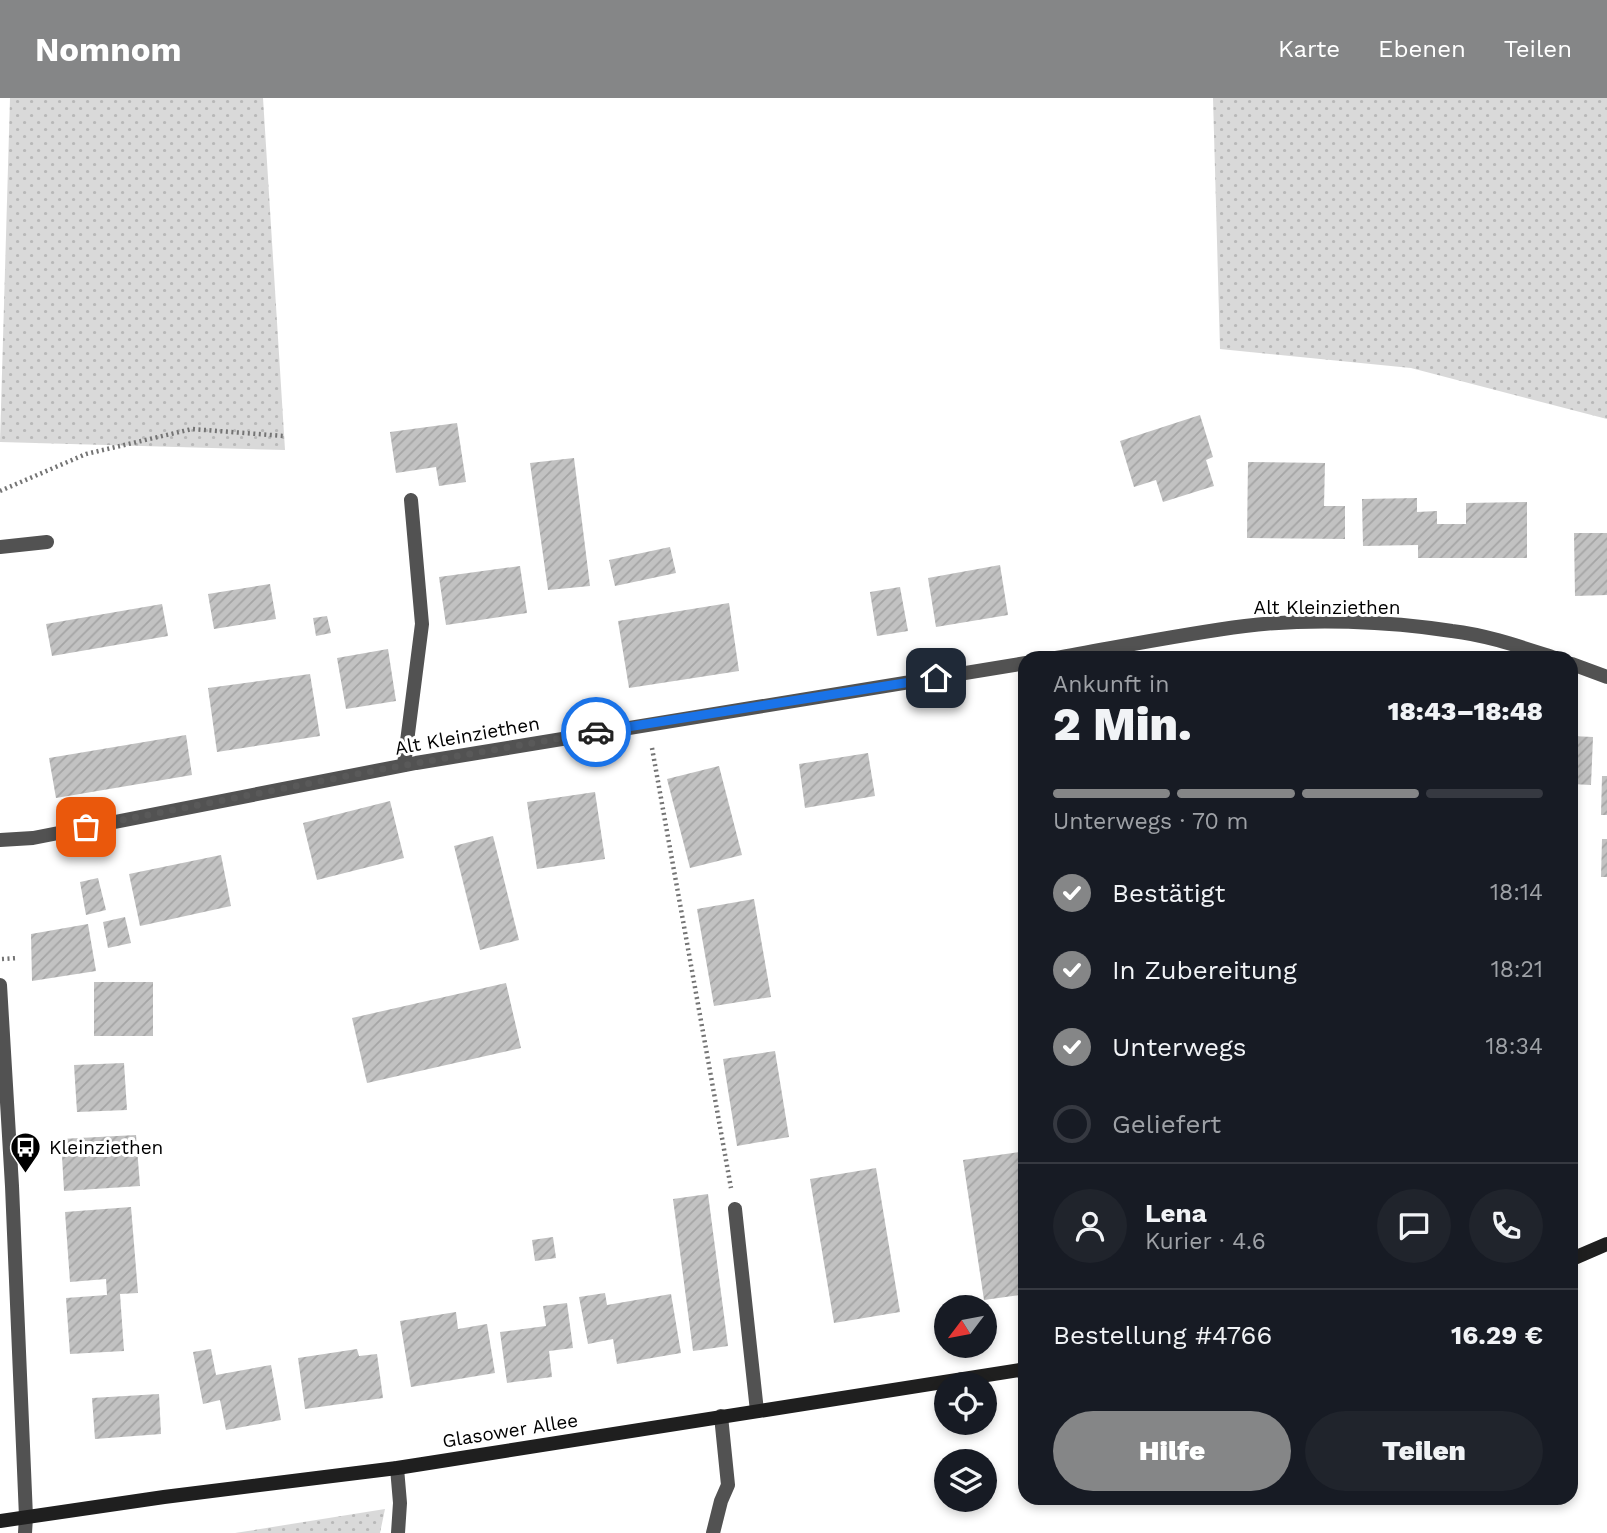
<!DOCTYPE html>
<html lang="de">
<head>
<meta charset="utf-8">
<style>
  body { margin:0; font-family:"Work Sans",sans-serif; background:#20242c; color:#f1f3f6; height:100vh; display:flex; flex-direction:column; font-size:26px; white-space:nowrap }
  * { box-sizing:border-box; margin:0 }
  p { font-size:23px; color:#9ea1a6 }
  .icon { flex:none; width:38px; height:38px; fill:none; stroke:currentColor; stroke-width:2; stroke-linecap:round; stroke-linejoin:round }
  .map { position:relative; flex:1; overflow:hidden }
  .panel { position:absolute; left:1018px; top:553px; width:560px; height:854px; display:flex; flex-direction:column; background:#171b24; border-radius:21px; box-shadow:0 4px 10px #0003 }
  .panel>* { flex:none }
  .needle { width:46px; rotate:238deg }
  .fabs { position:absolute; left:934px; top:1197px; display:grid; gap:14px }
  .fabs a { display:grid; place-items:center; width:63px; height:63px; border-radius:50%; background:#171b24; box-shadow:0 4px 10px #0003; font-size:35px }
  .pin { position:absolute; display:grid; place-items:center; width:60px; height:60px; color:#fff; margin:-30px; border-radius:14px; box-shadow:0 4px 10px #0006 }
  .courier { position:absolute; display:grid; place-items:center; width:70px; height:70px; margin:-35px; border:5px solid #1a73e8; border-radius:50%; background:#fff; color:#222; box-shadow:0 2px 9px #0007 }
  .headline em { font-style:normal; font-weight:800 }
  .headline div { display:flex; flex-direction:column-reverse }
  .headline { display:flex; align-items:center; justify-content:space-between; height:119px; padding:0 35px }
  h1 { font-size:46px; font-weight:800; line-height:52px }
  .bar { display:grid; grid-template-columns:repeat(4,1fr); gap:10px 7px; align-content:center; height:84px; padding:0 35px }
  .bar i { height:9px; border-radius:5px; background:#363941 }
  .bar .on { background:#858687 }
  .bar p { grid-column:span 4 }
  .line { display:flex; align-items:center; gap:18px; padding:0 35px; border-top:2px solid #363941 }
  .line div { flex:1 }
  .round { display:grid; place-items:center; flex:none; width:74px; height:74px; border-radius:37px; background:#20242c }
  ol { padding:0 35px; list-style:none }
  li { display:flex; align-items:center; gap:21px; height:77px }
  li p { margin-inline-start:auto }
  li .icon { padding:7px; border-radius:50%; background:#858687; color:#fff; stroke-width:4 }
  li:last-child { color:#9ea1a6 }
  li i { width:38px; height:38px; border:4px solid #363941; border-radius:50% }
  .action { display:flex; gap:14px; margin-top:auto; padding:14px 35px }
  .action a { flex:1; height:80px; border-radius:42px; background:#858687; color:#fff; font-size:28px; font-weight:800; line-height:80px; text-align:center }
  .action a+a { background:#20242c; color:#f1f3f6 }
  header { display:flex; align-items:center; gap:42px; box-sizing:border-box; height:98px; padding:0 35px; background:#858687; color:#fff }
  header strong { font-size:33px }
  nav { display:flex; gap:38px; margin-inline-start:auto; font-size:24px }
  .map>svg:first-child { display:block }
</style>
</head>
<body>
<header>
<strong>Nomnom</strong>
<nav><a>Karte</a><a>Ebenen</a><a>Teilen</a></nav>
</header>
<div class="map">
<svg width="1607" height="1435" viewBox="0 0 1607 1435">
  <defs>
    <pattern id="grass-dots" width="8" height="8" patternUnits="userSpaceOnUse" patternTransform="scale(1.75)"><rect width="8" height="8" fill="#d9d9d9"/><path d="M2 2h.1M6 6h.1" fill="none" stroke="#b8b8b8" stroke-width="1.8" stroke-linecap="round"/></pattern>
    <pattern id="building-hatch" width="6" height="6" patternUnits="userSpaceOnUse" patternTransform="scale(1.75)"><rect width="6" height="6" fill="#c2c2c2"/><path d="M-1 1l2-2M0 6l6-6M5 7l2-2" fill="none" stroke="#a5a5a5"/></pattern>
  </defs>
  <rect width="100%" height="100%" fill="#fff"/>
  <path fill="url(#grass-dots)" d="M10,0H263L285,352L0,344Z
    M1213,0H1607V321L1411,270L1220,251Z
    M385,1411L380,1435H235Z"/>
  <path fill="url(#building-hatch)" d="M1200,317L1213,359L1206,362L1214,388L1163,404L1156,382L1134,389L1120,343Z
    M457,325L466,384L439,388L436,369L396,375L390,334Z
    M574,360L590,488L548,492L530,365Z
    M1248,364L1325,365L1324,408H1345V441L1247,440Z
    M1417,400V414L1437,413V426H1466V405L1527,404V460H1418V447L1363,448L1362,401Z
    M1574,435H1607V497L1575,498Z
    M670,449L676,475L615,488L609,462Z
    M1000,467L1008,517L936,529L928,480Z
    M520,468L527,515L446,527L439,479Z
    M270,486L276,521L214,531L208,496Z
    M900,489L908,533L877,538L870,494Z
    M729,505L739,573L629,590L618,523Z
    M162,506L168,538L52,558L46,526Z
    M327,518L331,535L316,538L313,520Z
    M388,551L396,603L346,611L337,560Z
    M310,576L320,638L217,654L208,590Z
    M186,637L192,677L56,700L49,660Z
    M1572,638L1593,639L1591,687L1572,686Z
    M868,655L875,698L805,710L799,666Z
    M719,668L742,757L690,770L667,681Z
    M1602,678H1607V717H1601Z
    M595,694L605,761L537,771L527,704Z
    M390,703L404,760L317,782L303,725Z
    M493,738L519,842L480,852L454,748Z
    M1602,741H1607V779H1601Z
    M221,757L231,808L140,828L129,776Z
    M98,780L106,812L86,817L80,784Z
    M754,801L771,899L714,908L697,811Z
    M125,819L131,845L108,850L103,824Z
    M88,826L96,873L32,883L31,836Z
    M94,884H153V938H94Z
    M506,885L521,950L367,985L352,920Z
    M775,953L789,1039L737,1048L723,961Z
    M124,965L127,1012L77,1014L74,967Z
    M136,1037L140,1088L64,1093L61,1041Z
    M1026,1053V1196L984,1202L963,1062Z
    M876,1070L900,1214L834,1225L810,1081Z
    M708,1096L728,1248L693,1253L673,1101Z
    M131,1109L138,1195L120,1196L124,1253L70,1256L66,1200L107,1197L106,1181L70,1184L65,1114Z
    M553,1139L556,1160L535,1163L532,1142Z
    M605,1195L607,1207L671,1196L681,1255L617,1266L613,1241L588,1246L579,1199Z
    M567,1205L573,1250L549,1253L552,1279L507,1285L500,1234L546,1228L543,1208Z
    M456,1214L458,1231L487,1226L495,1275L411,1289L400,1223Z
    M211,1251L216,1277L271,1267L281,1322L226,1332L220,1302L203,1306L193,1254Z
    M357,1251L359,1258L377,1256L383,1300L305,1311L298,1260Z
    M159,1296L161,1336L95,1341L92,1300Z"/>
  <g fill="none" stroke-linecap="round" stroke-linejoin="round">
    <path stroke="#747474" stroke-width="4.5" stroke-dasharray="2 3.5" stroke-linecap="butt" d="M0,393L86,356L192,331L284,338
      M1020,588L1026,601
      M652,650L731,1090
      M2,861L18,860"/>
    <path stroke="#525252" stroke-width="14" d="M0,449L47,444
      M404,667L422,526L411,402
      M735,1111L757,1313
      M397,1370L400,1405L398,1435
      M713,1435L721,1403L728,1387L721,1318"/>
    <path stroke="#525252" stroke-width="14" d="M1056,560C1119,549 1182,536 1245,528C1310,520 1387,523 1452,533C1487,537 1521,549 1555,560
      M1572,566L1607,579
      M0,742L33,740L416,665L1026,565
      M25,1435L26,1419"/>
    <path stroke="#525252" stroke-width="14" d="M0,887L12,1088L26,1419"/>
    <path stroke="#1f1f1f" stroke-width="14" d="M1572,1161L1607,1146
      M0,1423L164,1399L397,1370L1026,1271"/>
  </g>
  <g fill="none" stroke-linecap="round" stroke-linejoin="round">
    <path stroke="#595959" stroke-width="7" stroke-dasharray="0 12.6" d="M86,729L383,671L596,634"/>
    <path stroke="#1a73e8" stroke-width="9" d="M596,634L936,580"/>
  </g>
  <defs>
    <symbol id="bus-pin" viewBox="-11 -11 22 30"><path d="M0 17L-7.5 6A9.5 9.5 0 1 1 7.5 6Z" fill="#000" stroke="#fff"/><path d="M-5-6H5V4H4V6H2V4H-2V6H-4V4H-5ZM-3.5-4V0h7V-4ZM-3.5 1.2v1.5H-2V1.2ZM2 1.2v1.5H3.5V1.2Z" fill="#fff"/></symbol>
  </defs>
  <g fill-rule="evenodd">
    <use href="#bus-pin" x="8" y="1032" width="35" height="47"/>
  </g>
  <g text-anchor="middle" stroke-width="6" stroke-linejoin="round" paint-order="stroke">
    <g font-size="19" fill="#000" stroke="#fff">
      <text x="1327" y="516">Alt Kleinziethen</text>
      <text transform="translate(467 637) rotate(-10)" y="7">Alt Kleinziethen</text>
      <text transform="translate(510 1332) rotate(-9)" y="7">Glasower Allee</text>
    </g>
    <g font-size="19" fill="#000" stroke="#fff" text-anchor="start">
      <text x="49" y="1056">Kleinziethen</text>
    </g>
  </g>
</svg>
<div class="fabs">
<a><svg class="needle" viewBox="-14 -14 28 28"><path d="M0-13l5 13h-10z" fill="#e53935"/><path d="M0 13l5-13h-10z" fill="#9ea1a6"/></svg></a>
<a><svg class="icon" aria-label="locate" viewBox="0 0 24 24"><circle cx="12" cy="12" r="6"/><path d="M12 2v4M12 18v4M2 12h4M18 12h4"/></svg></a>
<a><svg class="icon" aria-label="layers" viewBox="0 0 24 24"><path d="M12 4l9 5-9 5-9-5zM3 14l9 5 9-5"/></svg></a>
</div>
<div class="pin" style="left:86px;top:729px;background:#ea580c"><svg class="icon" aria-label="bag" viewBox="0 0 24 24"><path d="M5 8h14l-1 12H6zM9 8a3 3 0 0 1 6 0"/></svg></div>
<div class="pin" style="left:936px;top:580px;background:#1f2937"><svg class="icon" aria-label="home" viewBox="0 0 24 24"><path d="M3 11l9-7 9 7M6 9v11h12V9"/></svg></div>
<div class="courier" style="left:596px;top:634px"><svg class="icon" aria-label="car" viewBox="0 0 24 24"><path d="M5 17H2v-5l4-1 3-4h7l3 4 3 1v5h-3M9 17h6M6 11h13"/><circle cx="7" cy="17" r="2"/><circle cx="17" cy="17" r="2"/></svg></div>
<section class="panel">
<div class="headline"><div><h1>2 Min.</h1><p>Ankunft in</p></div><em>18:43–18:48</em></div>
<div class="bar"><i class="on"></i><i class="on"></i><i class="on"></i><i></i><p>Unterwegs · 70 m</p></div>
<ol>
<li><svg class="icon" aria-label="check" viewBox="0 0 24 24"><path d="M5 12l5 5 9-10"/></svg>Bestätigt<p>18:14</p></li>
<li><svg class="icon" aria-label="check" viewBox="0 0 24 24"><path d="M5 12l5 5 9-10"/></svg>In Zubereitung<p>18:21</p></li>
<li><svg class="icon" aria-label="check" viewBox="0 0 24 24"><path d="M5 12l5 5 9-10"/></svg>Unterwegs<p>18:34</p></li>
<li><i></i>Geliefert</li>
</ol>
<div class="line" style="height:126px"><a class="round"><svg class="icon" aria-label="person" viewBox="0 0 24 24"><circle cx="12" cy="8" r="4"/><path d="M4 21q1-7 8-7t8 7"/></svg></a><div><b>Lena</b><p>Kurier · 4.6</p></div><a class="round"><svg class="icon" aria-label="chat" viewBox="0 0 24 24"><path d="M4 5h16v11H9l-5 4z"/></svg></a><a class="round"><svg class="icon" aria-label="phone" viewBox="0 0 24 24"><path d="M5 4h4l2 5-3 2q2 4 5 5l2-3 5 2v4C11 20 4 13 5 4z"/></svg></a></div>
<div class="line" style="height:91px"><div>Bestellung #4766</div><b>16.29 €</b></div>
<div class="action"><a>Hilfe</a><a>Teilen</a></div>
</section>
</div>
</body>
</html>
